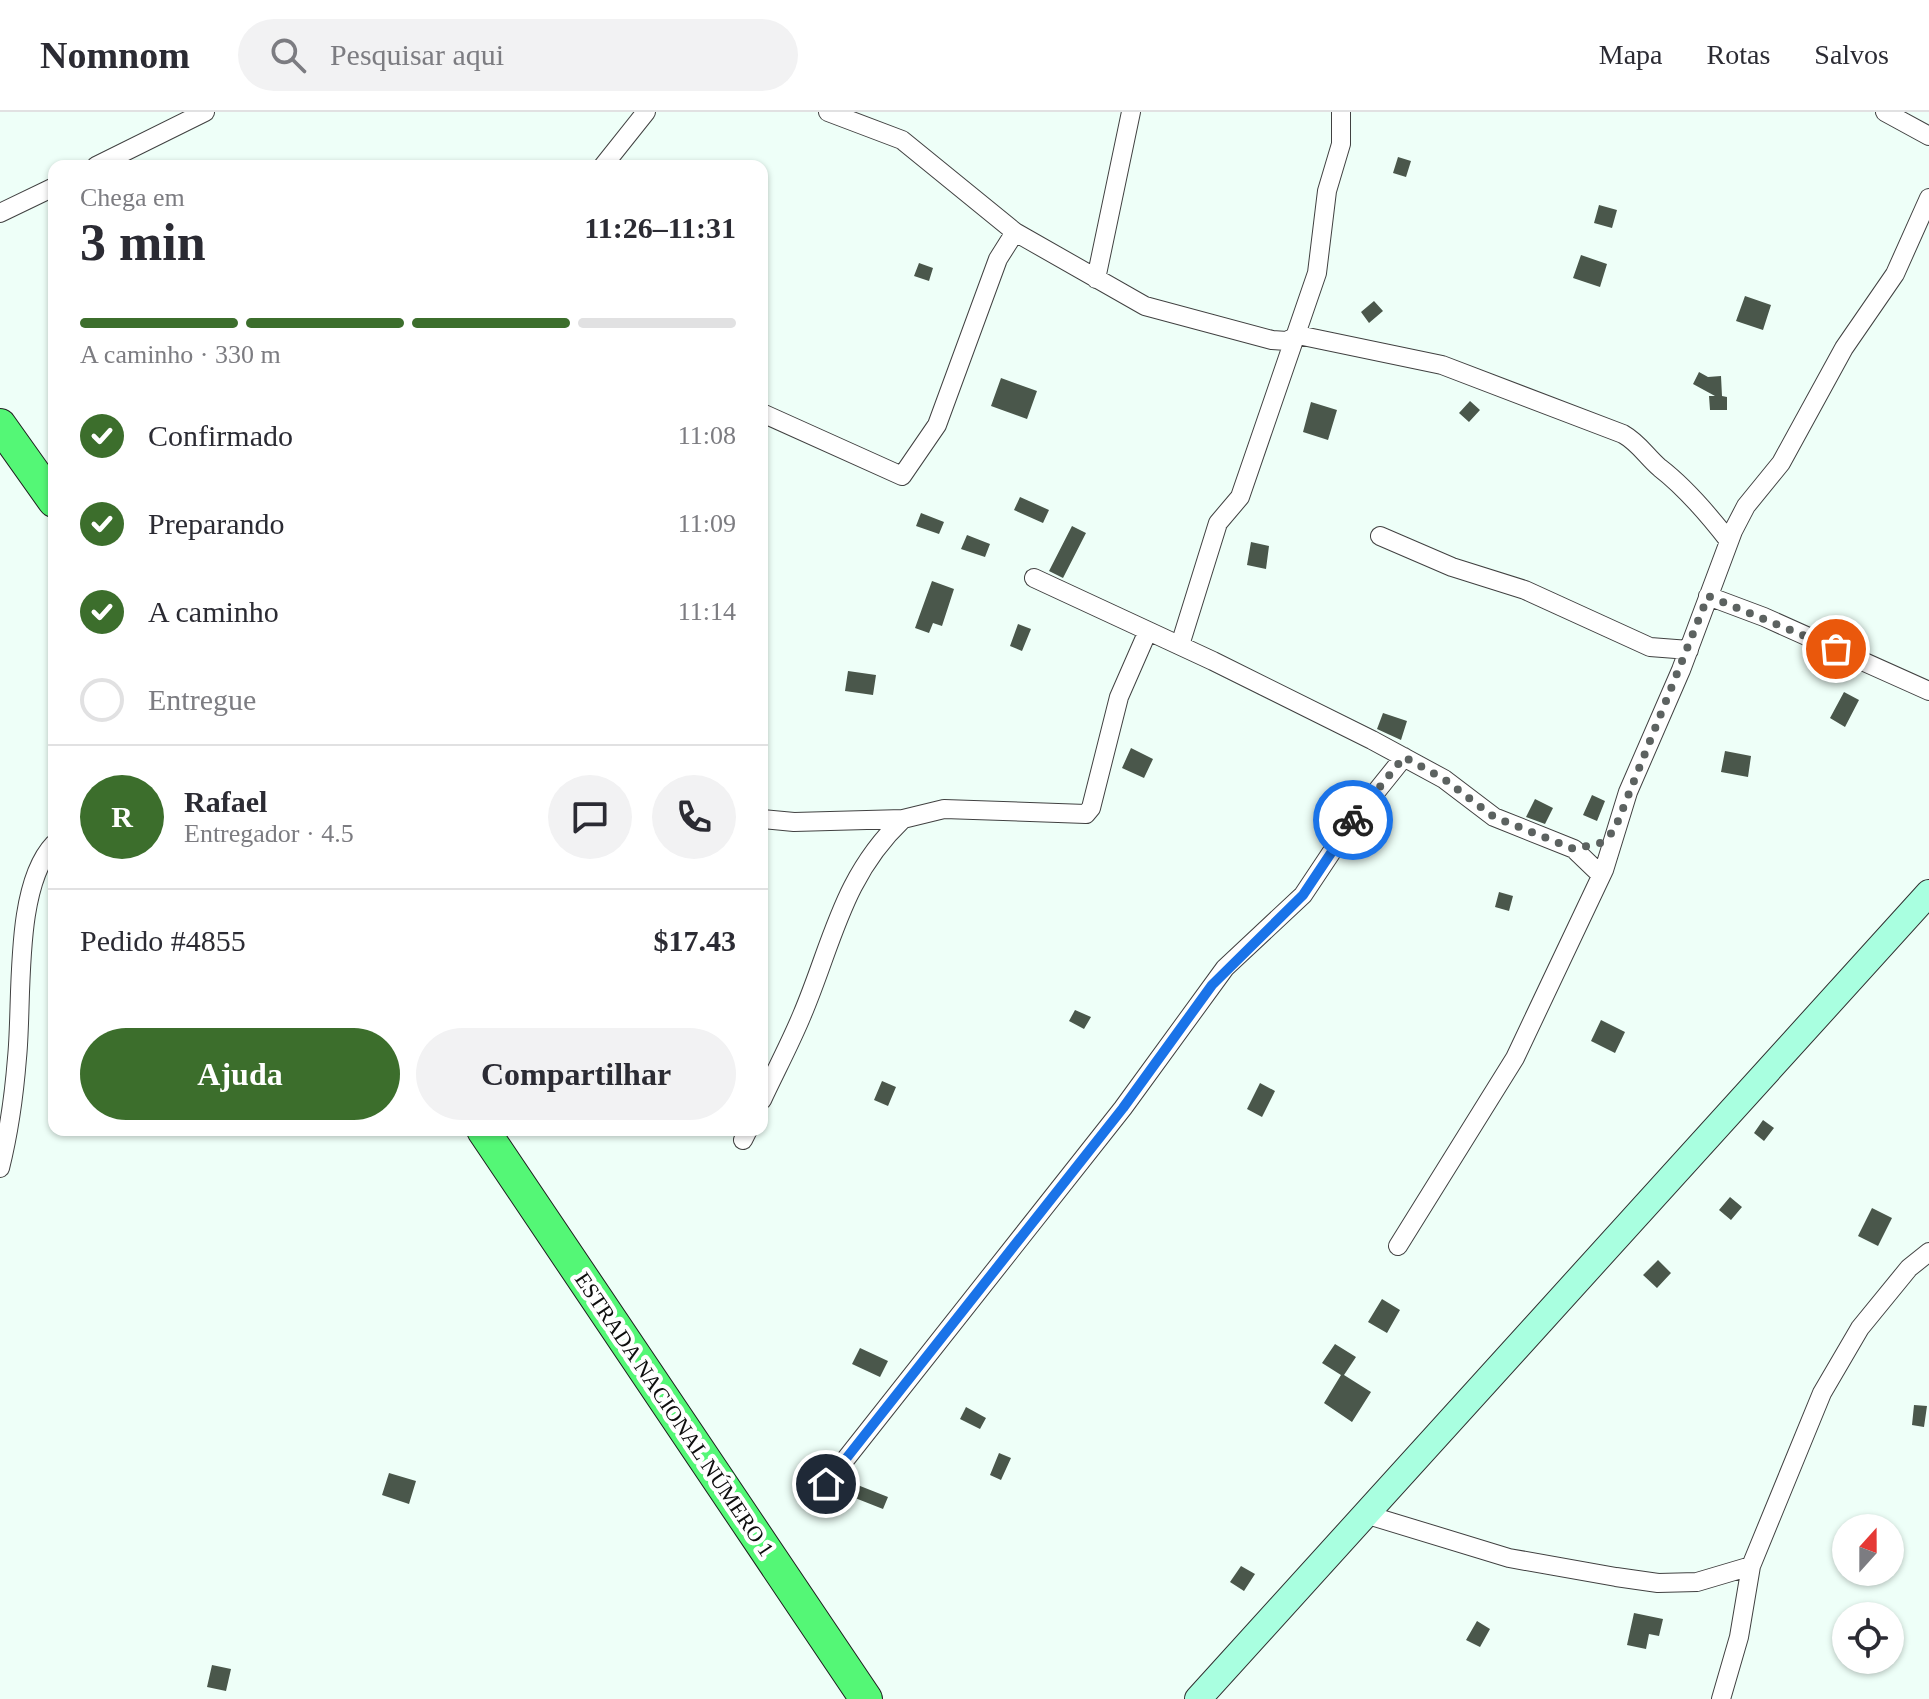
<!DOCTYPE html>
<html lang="pt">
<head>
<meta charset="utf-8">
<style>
  body { margin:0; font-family:Georgia,serif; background:#f2f2f3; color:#2b2b33; height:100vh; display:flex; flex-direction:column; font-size:30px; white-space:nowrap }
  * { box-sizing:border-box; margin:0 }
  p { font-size:26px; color:#7c7c81 }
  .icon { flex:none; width:44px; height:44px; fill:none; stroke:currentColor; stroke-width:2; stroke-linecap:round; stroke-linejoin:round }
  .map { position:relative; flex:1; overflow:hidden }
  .panel { position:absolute; left:48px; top:48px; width:720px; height:976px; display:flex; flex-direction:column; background:#fff; border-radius:16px; box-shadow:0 2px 6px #0004 }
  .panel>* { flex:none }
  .needle { width:52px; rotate:21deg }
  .buttons { position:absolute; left:1832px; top:1402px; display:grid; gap:16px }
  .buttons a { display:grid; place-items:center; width:72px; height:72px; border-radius:50%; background:#fff; box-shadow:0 2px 6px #0004; font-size:40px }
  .pin { position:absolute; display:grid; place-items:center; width:68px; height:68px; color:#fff; margin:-34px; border:4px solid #fff; border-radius:50%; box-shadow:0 2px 8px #0007 }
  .courier { position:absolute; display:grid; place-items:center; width:80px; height:80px; margin:-40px; border:6px solid #1a73e8; border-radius:50%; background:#fff; color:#222; box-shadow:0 2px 10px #0007 }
  .overview em { font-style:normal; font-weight:800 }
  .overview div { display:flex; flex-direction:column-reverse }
  .overview { display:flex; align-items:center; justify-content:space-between; height:136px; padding:0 32px }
  h1 { font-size:52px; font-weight:800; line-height:60px }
  .bar { display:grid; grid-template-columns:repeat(4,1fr); gap:12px 8px; align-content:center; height:96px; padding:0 32px }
  .bar i { height:10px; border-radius:6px; background:#e1e1e2 }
  .bar .current { background:#3c6e2c }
  .bar p { grid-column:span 4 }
  .line { display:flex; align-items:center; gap:20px; padding:0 32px; border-top:2px solid #e1e1e2 }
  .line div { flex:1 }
  .round { display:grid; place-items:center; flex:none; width:84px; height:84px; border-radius:42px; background:#f2f2f3 }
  ol { padding:0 32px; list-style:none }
  li { display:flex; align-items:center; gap:24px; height:88px }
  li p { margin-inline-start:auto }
  li .icon { padding:8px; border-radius:50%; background:#3c6e2c; color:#fff; stroke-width:4 }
  li:last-child { color:#7c7c81 }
  li i { width:44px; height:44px; border:4px solid #e1e1e2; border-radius:50% }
  .button { display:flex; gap:16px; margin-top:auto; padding:16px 32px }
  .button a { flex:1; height:92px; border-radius:48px; background:#3c6e2c; color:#fff; font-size:32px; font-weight:800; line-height:92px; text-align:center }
  .button a+a { background:#f2f2f3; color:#2b2b33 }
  header { display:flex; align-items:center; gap:48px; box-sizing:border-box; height:112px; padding:0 40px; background:#fff; border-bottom:2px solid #e1e1e2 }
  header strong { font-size:38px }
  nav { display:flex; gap:44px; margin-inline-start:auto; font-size:28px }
  .search { width:560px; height:72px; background:#f2f2f3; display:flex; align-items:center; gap:20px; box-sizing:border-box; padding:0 28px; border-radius:44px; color:#7c7c81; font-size:30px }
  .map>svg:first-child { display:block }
</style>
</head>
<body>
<header>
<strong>Nomnom</strong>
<div class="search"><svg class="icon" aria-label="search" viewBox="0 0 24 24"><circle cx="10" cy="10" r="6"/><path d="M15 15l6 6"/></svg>Pesquisar aqui</div>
<nav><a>Mapa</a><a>Rotas</a><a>Salvos</a></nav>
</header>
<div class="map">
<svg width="1929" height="1587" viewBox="0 0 1929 1587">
  <rect width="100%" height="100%" fill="#eefff8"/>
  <path fill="#4a574b" d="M1398,45L1411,49L1406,65L1393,61Z
    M1599,93L1617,98L1612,116L1594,111Z
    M1581,143L1607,152L1600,175L1573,166Z
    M919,151L933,156L929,169L914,164Z
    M1745,184L1771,193L1763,218L1736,209Z
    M1374,189L1383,199L1369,211L1361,200Z
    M1699,260L1708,265L1721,264L1722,284L1727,285V298H1710L1709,284H1715L1693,272Z
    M1001,266L1037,279L1027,307L991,294Z
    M1470,289L1480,298L1469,310L1459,301Z
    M1311,290L1337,298L1328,328L1303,320Z
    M1020,385L1049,398L1043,411L1014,398Z
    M921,401L944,410L939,422L916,414Z
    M1072,414L1086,421L1063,466L1049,459Z
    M967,423L990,432L985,445L961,437Z
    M1251,430L1269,434L1266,457L1247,453Z
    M932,469L954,477L942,514L933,511L929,521L915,516Z
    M1018,512L1031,517L1022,539L1010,534Z
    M848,559L876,563L873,583L845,579Z
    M1844,580L1859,588L1845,615L1830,606Z
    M1383,601L1407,609L1401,628L1377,617Z
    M1131,636L1153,647L1144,666L1122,656Z
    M1725,639L1751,644L1748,665L1721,660Z
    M1592,683L1605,689L1597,709L1583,703Z
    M1535,687L1553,696L1545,712L1526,705Z
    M1499,780L1513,784L1509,799L1495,795Z
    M1075,898L1091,905L1084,917L1069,909Z
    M1601,908L1625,920L1615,941L1591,929Z
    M882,969L896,975L888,994L874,988Z
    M1260,971L1275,979L1262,1005L1247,997Z
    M1763,1008L1774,1016L1764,1029L1754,1021Z
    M1730,1085L1742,1095L1731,1108L1719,1098Z
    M1872,1096L1892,1106L1878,1134L1858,1124Z
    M1658,1148L1671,1161L1657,1176L1643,1163Z
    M1382,1187L1400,1198L1387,1221L1368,1210Z
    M1335,1232L1356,1245L1344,1263L1371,1280L1352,1310L1324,1291L1341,1263L1322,1251Z
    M860,1236L888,1249L880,1265L852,1252Z
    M1914,1293L1927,1294L1924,1315L1912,1313Z
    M966,1295L986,1306L980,1317L960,1307Z
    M999,1341L1011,1346L1001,1368L990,1363Z
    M389,1361L416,1369L409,1392L382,1383Z
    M855,1372L888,1385L883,1397L850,1384Z
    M1241,1454L1255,1462L1244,1479L1230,1470Z
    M1634,1501L1663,1507L1659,1524L1649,1522L1646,1537L1627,1533Z
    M1477,1509L1490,1517L1480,1535L1466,1528Z
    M212,1553L231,1557L226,1579L207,1575Z"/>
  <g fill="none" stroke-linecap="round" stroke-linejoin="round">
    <defs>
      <path id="street" d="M828,0L902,28L1015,120L1145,194L1272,228L1287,229L1298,223L1442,253L1623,322C1639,331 1646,344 1660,356C1686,376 1708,402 1729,429
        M1885,0L1929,24
        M96,54L205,0
        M603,54L646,0
        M0,101L54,75
        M1096,167L1131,0
        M762,301L902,364L937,313L998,147L1015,120
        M1380,424L1452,455L1525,478L1650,535L1689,538
        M1034,466L1213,549L1372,628L1444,667L1494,705L1574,737L1601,763
        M1708,484L1764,505L1929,579
        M1180,533L1218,411L1240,385L1317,161L1327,79L1341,32V0
        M762,707L794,710L903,707L944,697L1086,702L1091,696L1119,585L1147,521
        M762,988C775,960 790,932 802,903C833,830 842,765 903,707
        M743,1028L748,1018
        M0,1056C9,1020 14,984 17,946C23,888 13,775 54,732
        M1398,1134L1515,946L1604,758L1628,680L1681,558L1733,419L1746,394L1781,351L1844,236L1895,162L1929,86
        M826,1372L1123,996L1225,856L1303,783L1351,711L1404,645
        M1368,1403L1509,1446L1616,1465L1658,1471L1697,1470L1751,1454
        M1721,1587L1739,1525L1751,1454L1822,1281L1860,1216L1909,1156L1929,1140"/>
      <path id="secondary" d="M1198,1587L1929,781"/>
      <path id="highway" d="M0,313L54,389
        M483,1018L866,1587"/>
    </defs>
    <use href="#street" stroke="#414141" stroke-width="20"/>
    <use href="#secondary" stroke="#303030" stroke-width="28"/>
    <use href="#highway" stroke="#1f1f1f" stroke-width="34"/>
    <use href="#street" stroke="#fff" stroke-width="18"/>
    <use href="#secondary" stroke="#a9ffe0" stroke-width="26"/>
    <use href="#highway" stroke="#54f776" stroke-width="32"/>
  </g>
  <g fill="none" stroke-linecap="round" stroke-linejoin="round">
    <path stroke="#5c6260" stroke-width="8" stroke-dasharray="0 14.4" d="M1353,708L1404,645L1444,667L1494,705L1574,737L1600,731L1614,719L1708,484L1836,537"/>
    <path stroke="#1a73e8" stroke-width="10" d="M826,1372L1123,996L1212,873L1303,783L1353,708"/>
  </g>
  <g text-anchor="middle" stroke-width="8" stroke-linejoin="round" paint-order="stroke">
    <g font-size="22" fill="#0e0e0e" stroke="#fff">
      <text transform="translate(675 1302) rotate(56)" y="8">ESTRADA NACIONAL NÚMERO 1</text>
    </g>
  </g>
</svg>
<div class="buttons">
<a><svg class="needle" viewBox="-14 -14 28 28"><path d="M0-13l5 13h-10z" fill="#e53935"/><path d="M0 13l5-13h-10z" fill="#7c7c81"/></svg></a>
<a><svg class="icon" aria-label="locate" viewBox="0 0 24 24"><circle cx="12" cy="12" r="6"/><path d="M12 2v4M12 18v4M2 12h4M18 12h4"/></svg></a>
</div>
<div class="pin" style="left:1836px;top:537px;background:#ea580c"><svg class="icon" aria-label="bag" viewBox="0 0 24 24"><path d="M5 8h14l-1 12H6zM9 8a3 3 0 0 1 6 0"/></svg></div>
<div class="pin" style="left:826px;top:1372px;background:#1f2937"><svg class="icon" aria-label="home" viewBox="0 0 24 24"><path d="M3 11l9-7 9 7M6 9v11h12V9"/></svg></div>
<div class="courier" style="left:1353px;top:708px"><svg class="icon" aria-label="bike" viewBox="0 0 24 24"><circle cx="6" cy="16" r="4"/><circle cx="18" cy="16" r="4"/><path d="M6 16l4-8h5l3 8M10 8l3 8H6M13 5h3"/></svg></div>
<section class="panel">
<div class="overview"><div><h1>3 min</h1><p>Chega em</p></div><em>11:26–11:31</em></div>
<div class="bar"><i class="current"></i><i class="current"></i><i class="current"></i><i></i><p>A caminho · 330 m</p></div>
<ol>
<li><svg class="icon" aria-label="check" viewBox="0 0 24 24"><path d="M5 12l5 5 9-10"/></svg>Confirmado<p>11:08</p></li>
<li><svg class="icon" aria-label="check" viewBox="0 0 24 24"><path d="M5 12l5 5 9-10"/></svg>Preparando<p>11:09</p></li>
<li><svg class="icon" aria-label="check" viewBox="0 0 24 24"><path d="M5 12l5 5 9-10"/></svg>A caminho<p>11:14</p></li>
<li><i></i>Entregue</li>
</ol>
<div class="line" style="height:144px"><b class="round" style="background:#3c6e2c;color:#fff">R</b><div><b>Rafael</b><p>Entregador · 4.5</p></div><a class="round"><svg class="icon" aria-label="chat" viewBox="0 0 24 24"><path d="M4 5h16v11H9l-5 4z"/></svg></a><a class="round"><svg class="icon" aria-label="phone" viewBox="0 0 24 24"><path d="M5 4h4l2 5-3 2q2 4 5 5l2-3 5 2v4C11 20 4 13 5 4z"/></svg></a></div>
<div class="line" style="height:104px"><div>Pedido #4855</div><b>$17.43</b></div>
<div class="button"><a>Ajuda</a><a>Compartilhar</a></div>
</section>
</div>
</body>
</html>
